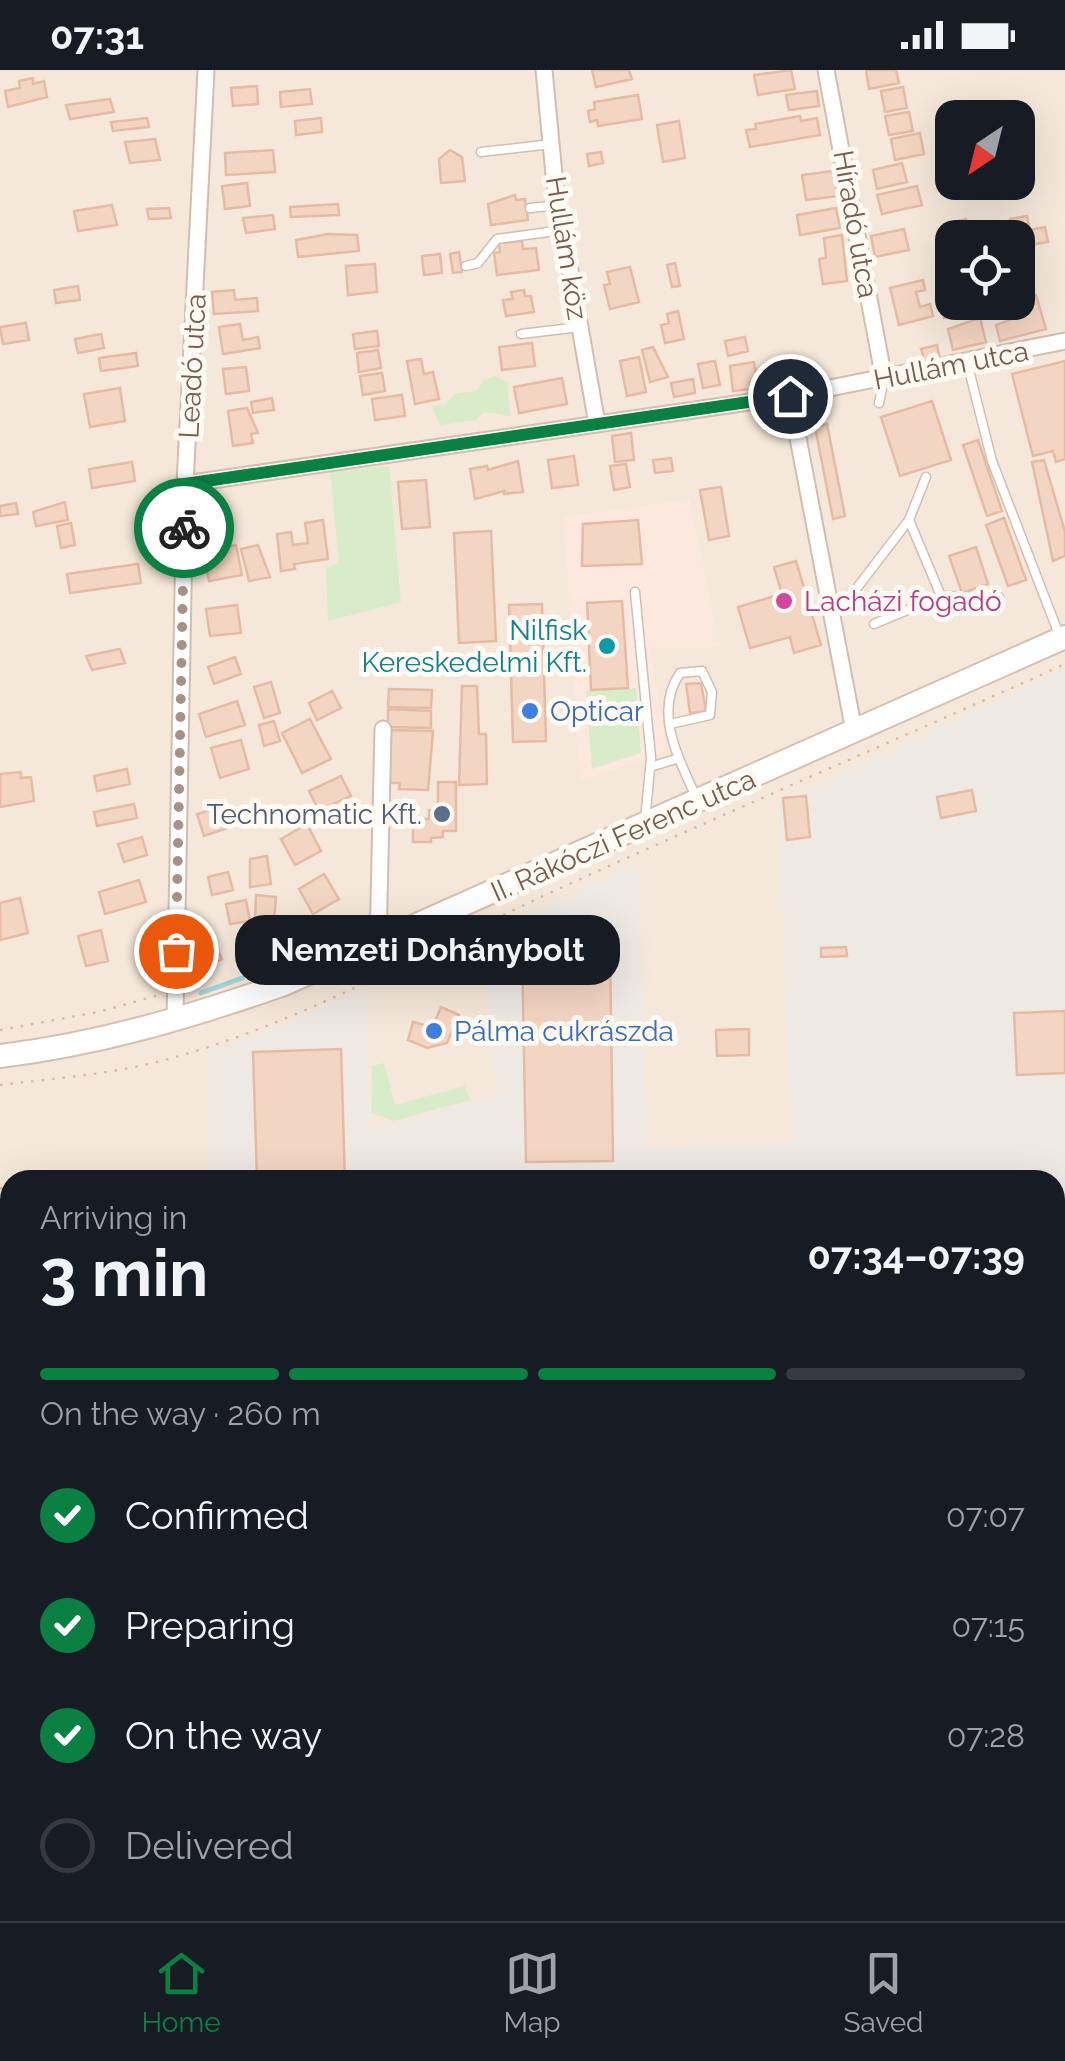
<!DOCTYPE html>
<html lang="en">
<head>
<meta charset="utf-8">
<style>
  body { margin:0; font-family:Raleway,sans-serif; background:#242831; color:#f1f3f6; height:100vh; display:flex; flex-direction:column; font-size:38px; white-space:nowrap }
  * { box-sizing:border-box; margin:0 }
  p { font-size:32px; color:#9ea1a6 }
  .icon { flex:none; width:55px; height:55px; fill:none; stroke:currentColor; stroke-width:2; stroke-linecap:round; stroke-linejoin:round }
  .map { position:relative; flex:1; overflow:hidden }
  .drawer { position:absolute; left:0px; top:1100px; width:1065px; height:752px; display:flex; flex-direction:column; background:#171b24; border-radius:30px 30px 0 0; box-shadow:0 10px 40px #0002 }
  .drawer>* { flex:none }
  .needle { width:65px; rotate:215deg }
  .buttons { position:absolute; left:935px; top:30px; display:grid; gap:20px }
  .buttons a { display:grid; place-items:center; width:100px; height:100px; border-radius:20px; background:#171b24; box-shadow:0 10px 40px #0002; font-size:50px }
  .pin { position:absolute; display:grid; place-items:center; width:85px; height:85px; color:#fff; margin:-42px; border:5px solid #fff; border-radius:50%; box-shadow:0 2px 10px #0007 }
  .courier { position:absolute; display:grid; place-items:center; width:100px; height:100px; margin:-50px; border:8px solid #0b8043; border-radius:50%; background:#fff; color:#222; box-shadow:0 2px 12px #0007 }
  .bubble { position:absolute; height:70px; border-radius:30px; background:#171b24; box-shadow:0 10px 40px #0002; font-size:32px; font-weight:700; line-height:70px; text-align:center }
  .headline em { font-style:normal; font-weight:700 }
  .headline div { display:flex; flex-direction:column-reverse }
  .headline { display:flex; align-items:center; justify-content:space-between; height:170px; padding:0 40px }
  h1 { font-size:65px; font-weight:700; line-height:75px }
  .bar { display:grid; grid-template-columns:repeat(4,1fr); gap:15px 10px; align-content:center; height:120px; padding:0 40px }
  .bar i { height:12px; border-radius:8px; background:#363941 }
  .bar .current { background:#0b8043 }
  .bar p { grid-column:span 4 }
  ol { padding:0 40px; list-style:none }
  li { display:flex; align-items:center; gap:30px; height:110px }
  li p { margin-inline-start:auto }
  li .icon { padding:10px; border-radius:50%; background:#0b8043; color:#fff; stroke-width:4 }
  li:last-child { color:#9ea1a6 }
  li i { width:55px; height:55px; border:5px solid #363941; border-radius:50% }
  .status { display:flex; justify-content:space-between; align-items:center; height:70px; padding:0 50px; background:#171b24; direction:ltr }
  .status svg { height:28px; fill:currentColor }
  .tabs { display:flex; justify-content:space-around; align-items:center; height:140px; border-top:2px solid #363941; background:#171b24; font-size:28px; color:#9ea1a6 }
  .tabs a { display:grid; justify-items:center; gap:5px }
  .tabs .current { color:#0b8043 }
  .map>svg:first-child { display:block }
</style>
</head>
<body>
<div class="status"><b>07:31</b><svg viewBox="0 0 49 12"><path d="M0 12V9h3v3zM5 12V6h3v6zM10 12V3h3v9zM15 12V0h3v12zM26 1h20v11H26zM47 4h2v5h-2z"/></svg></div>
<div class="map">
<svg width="1065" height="1851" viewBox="0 0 1065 1851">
  <rect width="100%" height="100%" fill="#fdf6ec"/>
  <path fill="#f5e8da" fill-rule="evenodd" d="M0,0H1065V1851H0ZM952,48H1018V112H952ZM952,168H1018V232H952ZM10,1110H1055V1842H10Z"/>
  <path fill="#fde8e0" d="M689,430L720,577H650L666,679L581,712L564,447Z"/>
  <path fill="#efe9e4" d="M1065,599V1445L1055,1441V1110H209L207,982L282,956L366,918L370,1061L496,1025L483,867L638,793L647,1078L792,1072L778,733Z"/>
  <path fill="#d8ecc9" d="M495,306L508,313L510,346L484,342L476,350L440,355L432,336L444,335L455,324L476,321L485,309Z
    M389,396L401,532L328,551L326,498L339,493L330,402Z
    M636,618L641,683L592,699L586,621Z
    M384,993L395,1035L465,1016L470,1030L393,1051L371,1042L372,996Z"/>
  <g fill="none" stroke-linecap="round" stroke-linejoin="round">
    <path stroke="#a5d3da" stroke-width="5" d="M201,923L242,908"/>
  </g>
  <path fill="#f3d5c3" stroke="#e6bba3" stroke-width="2.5" d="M592,0H629L632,9L596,17Z
    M791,0L795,19L758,25L754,5Z
    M866,0H896L899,13L869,19Z
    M33,8V14L44,11L47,27L8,37L5,21L20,18L19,11Z
    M257,16L258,34L233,36L231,18Z
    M903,17L907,38L885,42L881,21Z
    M310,19L312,34L281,37L280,22Z
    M817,21L819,36L789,40L786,25Z
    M638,25L642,49L598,56L597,50L590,52L588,41L595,39L594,32Z
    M110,29L114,42L70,49L66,35Z
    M909,42L913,61L889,65L885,46Z
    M800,46L801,51L817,48L820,65L750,77L746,60L756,59L755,54Z
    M147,48L149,57L113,61L111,52Z
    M321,48L322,62L296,65L295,51Z
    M679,51L685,88L663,92L657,55Z
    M920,63L924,84L895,90L891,69Z
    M155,69L160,90L130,93L125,72Z
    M273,80L275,102L226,105L225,83Z
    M450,80L462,87L465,111L441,113L439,89Z
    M601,82L603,93L589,96L587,84Z
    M902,93L907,112L877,119L873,100Z
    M834,101L838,126L806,130L802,105Z
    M247,113L250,136L225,139L222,116Z
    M917,116L922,135L882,144L877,125Z
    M515,125L516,130L525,129L528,150L491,155L488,134Z
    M338,134L339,145L291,147L290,137Z
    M112,135L117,155L78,161L74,141Z
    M169,138L171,148L149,149L147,139Z
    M836,138L840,158L800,165L797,145Z
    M273,145L275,159L246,163L243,148Z
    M1027,146L1030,160L1045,157L1048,172L1018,177L1010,149Z
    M966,149L967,155L978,153L981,168H952V179L944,181L940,162L951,159L949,153Z
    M904,159L909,180L875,187L871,166Z
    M328,164L357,165L359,181L298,187L296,170Z
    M842,165L847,211L823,214L819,189L826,188L824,168Z
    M522,171L523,179L536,178L539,200L497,205L494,183L500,182L499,173Z
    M459,182L462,202L453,203L450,184Z
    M440,184L442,203L424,205L422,186Z
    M675,193L680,216L672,217L667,195Z
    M375,194L377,222L348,225L346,196Z
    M630,197L639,232L610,239L604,215L610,214L607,202Z
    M923,210L925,220L916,222L920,237L930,234L933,246L899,255L890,218Z
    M78,216L80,230L56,233L54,220Z
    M234,220L235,230L257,228L258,241L214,244L212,222Z
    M524,220L525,226H531L534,242L506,246L503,230L513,229L511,222Z
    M1036,225L1046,259L1000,271L996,255L1028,243L1024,228Z
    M952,231L967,232L970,242L944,248L940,234Z
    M678,241L684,269L665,273L661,255L669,253L667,244Z
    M980,248L986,272L953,280L948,259Z
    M26,253L29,270L3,274L0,257Z
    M240,254L243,270L258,267L260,278L223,284L219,257Z
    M377,261L379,276L355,279L353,264Z
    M101,264L104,278L78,283L75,269Z
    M745,267L748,281L728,286L725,271Z
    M532,273L535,296L502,300L499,277Z
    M937,275L940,289L925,292L921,279Z
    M653,277L668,307L650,312L642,280Z
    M378,280L381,298L359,302L357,283Z
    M136,283L138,296L101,301L99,288Z
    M639,287L646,322L627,326L620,291Z
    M421,289L424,304L433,302L439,329L415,334L407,291Z
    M715,291L720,315L703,318L698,294Z
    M1065,291V389L1056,392L1053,381L1033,386L1012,304Z
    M754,292L757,311L750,312L751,319L733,321L730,296Z
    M246,297L249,321L226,324L223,299Z
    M788,302L790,314L773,317L771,305Z
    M382,303L385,321L363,325L360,306Z
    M562,308L567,334L519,343L514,317Z
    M693,309L695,323L674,327L671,313Z
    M120,318L125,351L90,357L84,324Z
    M402,325L405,346L375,350L372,329Z
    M272,328L274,340L253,343L251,332Z
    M932,331L951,390L900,406L881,347Z
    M247,338L258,363L251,364L253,373L233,376L228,341Z
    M827,354L845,446L833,449L815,357Z
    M631,363L634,390L615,392L612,366Z
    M978,370L1002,441L987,446L963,375Z
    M574,386L578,415L552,418L548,390Z
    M671,388L673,401L655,403L653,390Z
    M1044,390L1065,462V486L1053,491L1032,392Z
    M518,391L523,422L504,424V421L475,429L470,399L487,396L488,400Z
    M132,392L135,411L92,418L89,399Z
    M626,394L630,417L614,420L610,396Z
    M426,410L430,457L402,459L398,412Z
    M721,417L729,466L709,470L700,420Z
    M65,432L68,450L36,456L33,442Z
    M16,433L18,444L0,446V436Z
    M1004,448L1026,510L1008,516L986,455Z
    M323,450L328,489L294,494L295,499L281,501L277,464L291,462L293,475L308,473L305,453Z
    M638,450L642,494L582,496L583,454Z
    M71,453L75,475L61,478L57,456Z
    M491,461L496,571L459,573L454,463Z
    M236,475L242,505L209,511L203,481Z
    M258,475L270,507L249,511L241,479Z
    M976,477L988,514L962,523L949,486Z
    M796,491L821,575L794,583L790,567L750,578L738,537L782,524L774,497Z
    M138,494L141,513L70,523L67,504Z
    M622,531L628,618L591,620L587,533Z
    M542,534L546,671L513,672L509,535Z
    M237,535L241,563L210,566L206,539Z
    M120,579L125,593L92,600L86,586Z
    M235,587L241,604L214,614L208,597Z
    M271,612L280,643L264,648L254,617Z
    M701,613L706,641L690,643L686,614Z
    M462,616H477L479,664H486L487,714L459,715Z
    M389,619L432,620L431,638L388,637Z
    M332,621L341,638L317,650L309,633Z
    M237,631L245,655L206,667L199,644Z
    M388,639L431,641V658L388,657Z
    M310,649L331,689L302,703L282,663Z
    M274,651L280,671L264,676L259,655Z
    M387,660L433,661L428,720L399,719L400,713H385Z
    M241,670L249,699L220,708L211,678Z
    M127,699L130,714L97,721L94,706Z
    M21,702V708L31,707L34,731L0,737V704Z
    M341,706L351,726L319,741L309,721Z
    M438,712H456V761H443V767L431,768V772H413V749H429V740H438Z
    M972,720L976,741L941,748L937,727Z
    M806,726L810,767L787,770L783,728Z
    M134,734L137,748L97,756L94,742Z
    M220,737L222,744L230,741L234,756L204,766L197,744Z
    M307,754L321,781L295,795L281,769Z
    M142,767L147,785L124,792L118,774Z
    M267,786L271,814L250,817V789Z
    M228,802L233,820L212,825L208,807Z
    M324,804L339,829L313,844L299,819Z
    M139,810L146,832L105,844L99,822Z
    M256,825L276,827L273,862L254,873Z
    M20,828L28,863L0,870V833Z
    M246,830L250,851L230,854L226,834Z
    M101,860L108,891L86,896L78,866Z
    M210,864L222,889L199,899L188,874Z
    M610,875L613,1091L526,1092L522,877Z
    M846,877L847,886L821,887V878Z
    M441,937L459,945L447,973L427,978L408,970L413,952L425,955L436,949Z
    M1065,941V1003L1017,1005L1014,943Z
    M749,959V985L717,986L716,960Z
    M341,979L345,1110H257L253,982Z"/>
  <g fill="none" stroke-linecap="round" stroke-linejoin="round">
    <defs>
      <path id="service" d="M481,82L552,74
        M530,138L559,135
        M466,196L478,193L497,169L563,160
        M521,264L580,257
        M967,292L992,391L1060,567
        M879,333L884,309
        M635,522L651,688L645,751
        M941,526L999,527
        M833,542L840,540L909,450L926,407
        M874,554L941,526L909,450
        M670,654L710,645L712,622L702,601L680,603C653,642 679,689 696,727
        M650,697L679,688"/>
      <path id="minor" d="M544,0L555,115L597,354
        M826,0L884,309
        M790,326L854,661
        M185,414L790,326L1065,271
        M378,874L383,659
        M175,951L185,414L206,0
        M0,1527L10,1528
        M1055,1641H1065
        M232,1851V1842
        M476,1851L477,1842
        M894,1851V1842"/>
      <path id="secondary" d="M0,986C99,974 190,947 284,914L1065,567"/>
    </defs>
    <use href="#service" stroke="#d1beb0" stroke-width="11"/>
    <use href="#minor" stroke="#d1beb0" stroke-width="19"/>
    <use href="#secondary" stroke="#d6c0b0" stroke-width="26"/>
    <path stroke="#d9b8a5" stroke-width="2.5" stroke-dasharray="2.5 8" stroke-linecap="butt" d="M0,960L98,942L159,925
      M0,1015C57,1008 116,1004 172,988C312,949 435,875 567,815C732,740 899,669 1065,594
      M0,1118L10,1122
      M0,1175L10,1179
      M1055,1491L1065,1495
      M1055,1555L1065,1558"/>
    <use href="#service" stroke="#fff" stroke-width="8"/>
    <use href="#minor" stroke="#fff" stroke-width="15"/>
    <use href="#secondary" stroke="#fff" stroke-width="22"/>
  </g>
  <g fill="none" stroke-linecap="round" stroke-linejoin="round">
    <path stroke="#a89285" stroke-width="10" stroke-dasharray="0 18" d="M176,881L184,458"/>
    <path stroke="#0b8043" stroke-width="12" d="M184,458L185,414L790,326"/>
  </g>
  <circle fill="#d1479c" stroke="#fffaf3" stroke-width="4" cx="784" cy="531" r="10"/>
  <circle fill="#0f9aa8" stroke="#fffaf3" stroke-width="4" cx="607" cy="576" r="10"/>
  <g fill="#3f7fe0" stroke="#fffaf3" stroke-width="4">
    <circle cx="530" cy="641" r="10"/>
    <circle cx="434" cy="961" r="10"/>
  </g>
  <circle fill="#5c6f8a" stroke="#fffaf3" stroke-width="4" cx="442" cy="744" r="10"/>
  <g text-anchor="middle" stroke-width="10" stroke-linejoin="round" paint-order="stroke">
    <g font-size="28" fill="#7a5c4d" stroke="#fffaf3">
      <text transform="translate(856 154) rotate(80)" y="10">Híradó utca</text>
      <text transform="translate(567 178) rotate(81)" y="10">Hullám köz</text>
      <text transform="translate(951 295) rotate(-11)" y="10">Hullám utca</text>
      <text transform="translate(192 296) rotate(-87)" y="10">Leadó utca</text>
      <text transform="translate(623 765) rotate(-24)" y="10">II. Rákóczi Ferenc utca</text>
    </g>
    <g font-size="28" fill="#b23c85" stroke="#fffaf3" text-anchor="start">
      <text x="804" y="541">Lacházi fogadó</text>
    </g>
    <g font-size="28" fill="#0d838f" stroke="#fffaf3" text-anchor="end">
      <text x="587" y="570">Nilfisk<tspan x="587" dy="32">Kereskedelmi Kft.</tspan></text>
    </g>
    <g font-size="28" fill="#366cbe" stroke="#fffaf3" text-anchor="start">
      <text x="550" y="651">Opticar</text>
      <text x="454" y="971">Pálma cukrászda</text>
    </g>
    <g font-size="28" fill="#4e5e75" stroke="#fffaf3" text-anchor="end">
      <text x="422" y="754">Technomatic Kft.</text>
    </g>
  </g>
</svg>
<div class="buttons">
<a><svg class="needle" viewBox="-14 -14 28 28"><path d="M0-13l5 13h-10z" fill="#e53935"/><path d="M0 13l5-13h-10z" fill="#9ea1a6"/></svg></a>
<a><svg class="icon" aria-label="locate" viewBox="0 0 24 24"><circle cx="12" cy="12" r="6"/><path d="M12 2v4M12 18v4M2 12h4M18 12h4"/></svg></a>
</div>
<div class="pin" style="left:176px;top:881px;background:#ea580c"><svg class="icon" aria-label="bag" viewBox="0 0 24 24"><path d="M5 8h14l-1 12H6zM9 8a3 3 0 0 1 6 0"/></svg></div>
<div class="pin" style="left:790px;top:326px;background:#1f2937"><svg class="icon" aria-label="home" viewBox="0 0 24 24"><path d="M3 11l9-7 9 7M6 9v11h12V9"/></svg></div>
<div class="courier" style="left:184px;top:458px"><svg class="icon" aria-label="bike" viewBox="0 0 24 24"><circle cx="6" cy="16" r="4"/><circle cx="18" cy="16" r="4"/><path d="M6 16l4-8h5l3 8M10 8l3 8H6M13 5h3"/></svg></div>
<div class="bubble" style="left:235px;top:845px;width:385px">Nemzeti Dohánybolt</div>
<section class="drawer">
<div class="headline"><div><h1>3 min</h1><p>Arriving in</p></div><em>07:34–07:39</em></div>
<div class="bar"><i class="current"></i><i class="current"></i><i class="current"></i><i></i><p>On the way · 260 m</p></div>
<ol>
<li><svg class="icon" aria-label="check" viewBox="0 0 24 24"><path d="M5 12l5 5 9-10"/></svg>Confirmed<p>07:07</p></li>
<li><svg class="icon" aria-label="check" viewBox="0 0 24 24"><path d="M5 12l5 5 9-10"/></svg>Preparing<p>07:15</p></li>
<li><svg class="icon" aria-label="check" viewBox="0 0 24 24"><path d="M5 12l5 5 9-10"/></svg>On the way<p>07:28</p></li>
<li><i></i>Delivered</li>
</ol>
</section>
</div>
<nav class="tabs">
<a class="current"><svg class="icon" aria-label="home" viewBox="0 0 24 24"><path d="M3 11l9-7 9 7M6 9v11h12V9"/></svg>Home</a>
<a><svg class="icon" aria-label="map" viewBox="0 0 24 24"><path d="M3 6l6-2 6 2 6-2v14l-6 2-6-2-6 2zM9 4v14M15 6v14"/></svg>Map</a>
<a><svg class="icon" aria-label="saved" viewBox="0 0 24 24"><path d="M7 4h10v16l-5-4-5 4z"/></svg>Saved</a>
</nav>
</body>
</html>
